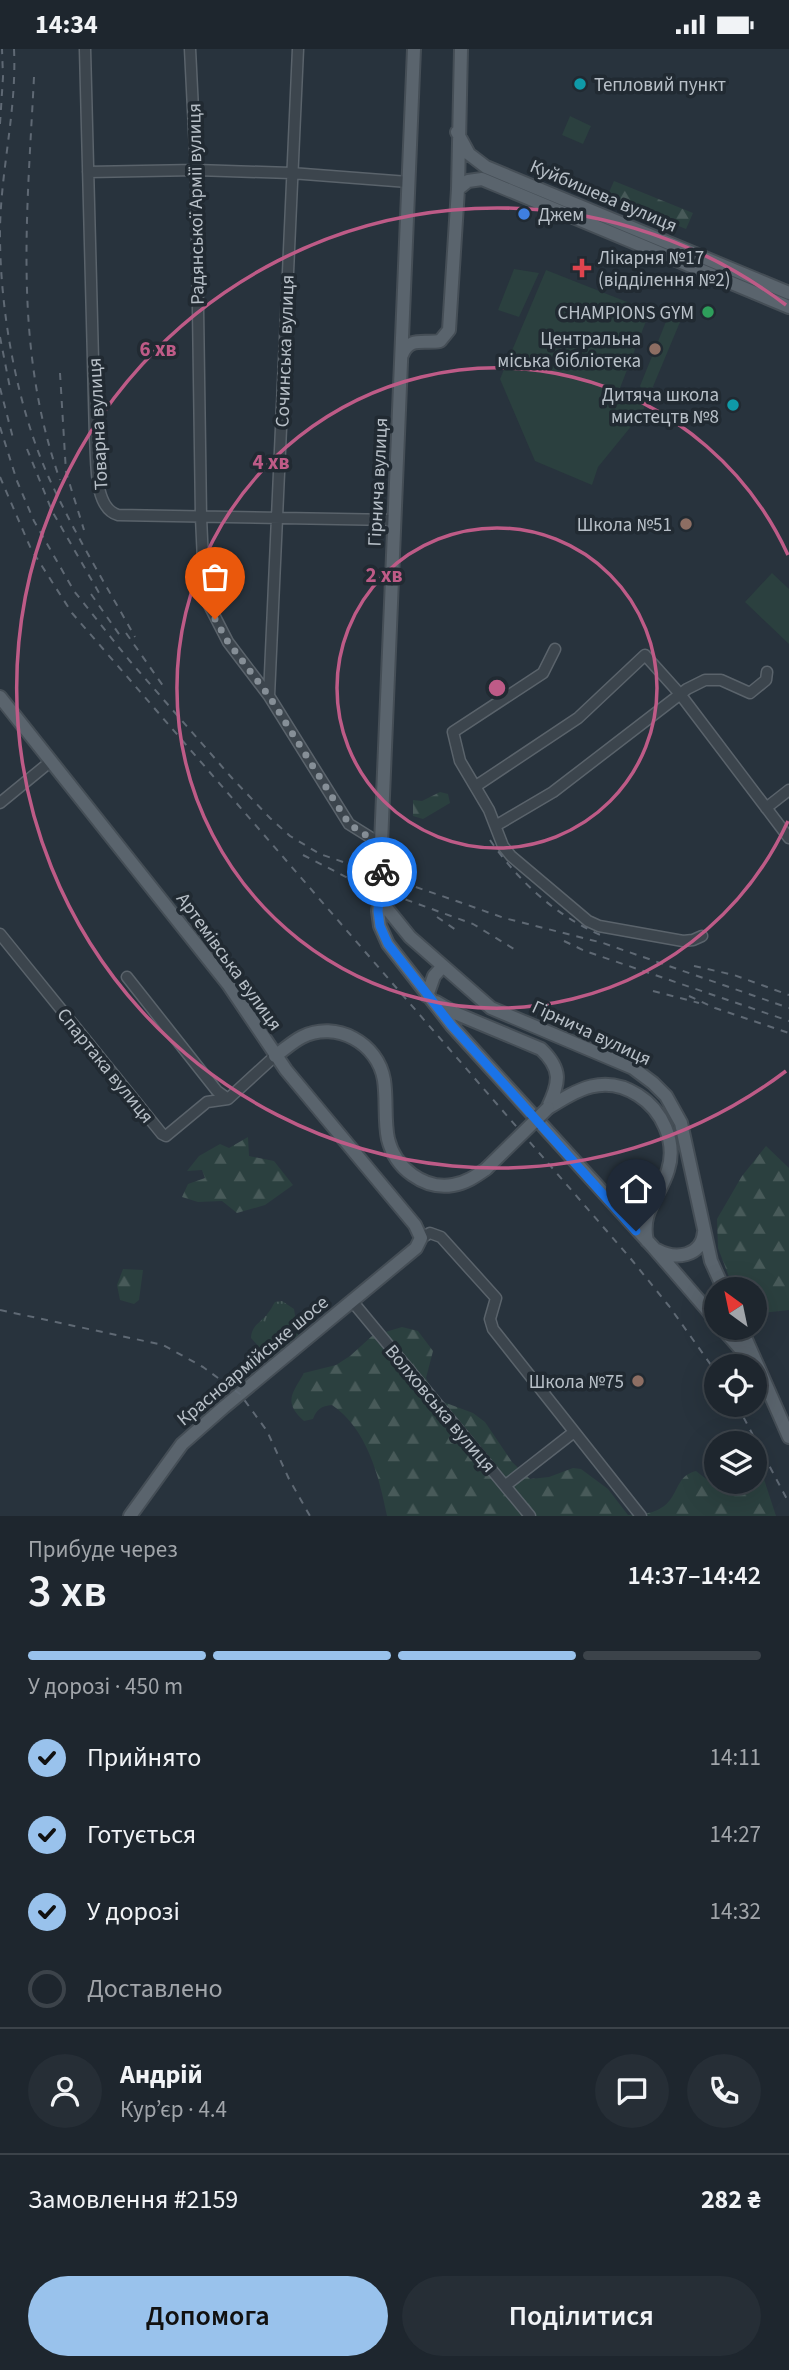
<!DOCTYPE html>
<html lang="uk">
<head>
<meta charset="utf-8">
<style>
  body { margin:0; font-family:"Source Sans 3",sans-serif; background:#262e36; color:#f1f3f6; height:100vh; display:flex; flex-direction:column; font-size:26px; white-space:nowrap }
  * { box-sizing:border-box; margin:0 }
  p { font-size:23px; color:#a1a5aa }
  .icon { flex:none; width:38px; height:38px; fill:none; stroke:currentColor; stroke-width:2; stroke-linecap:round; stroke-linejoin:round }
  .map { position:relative; height:1467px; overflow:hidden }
  .drawer { display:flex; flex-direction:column; background:#1e262e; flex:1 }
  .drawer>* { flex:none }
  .needle { width:46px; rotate:327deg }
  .buttons { position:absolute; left:704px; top:1228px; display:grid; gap:14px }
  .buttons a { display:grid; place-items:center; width:63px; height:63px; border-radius:50%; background:#1e262e; box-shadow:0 7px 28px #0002,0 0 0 2px #3c434a; font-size:35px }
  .pin { position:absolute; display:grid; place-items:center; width:60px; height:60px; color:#fff; margin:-72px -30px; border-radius:50% 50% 50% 0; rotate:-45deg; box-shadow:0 0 7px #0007 }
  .pin .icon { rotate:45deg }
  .courier { position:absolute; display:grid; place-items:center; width:70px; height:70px; margin:-35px; border:5px solid #1a73e8; border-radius:50%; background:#fff; color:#222; box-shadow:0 2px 9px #0007 }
  .overview em { font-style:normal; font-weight:600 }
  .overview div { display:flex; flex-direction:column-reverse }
  .overview { display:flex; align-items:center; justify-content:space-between; height:119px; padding:0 28px }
  h1 { font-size:46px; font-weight:600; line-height:52px }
  .bar { display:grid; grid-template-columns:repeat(4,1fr); gap:10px 7px; align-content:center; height:84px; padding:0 28px }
  .bar i { height:9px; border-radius:5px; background:#3c434a }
  .bar .on { background:#99c2ec }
  .bar p { grid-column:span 4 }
  .line { display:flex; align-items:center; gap:18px; padding:0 28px; border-top:2px solid #3c434a }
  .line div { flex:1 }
  .round { display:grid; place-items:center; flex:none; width:74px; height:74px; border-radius:37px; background:#262e36 }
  ol { padding:0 28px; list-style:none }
  li { display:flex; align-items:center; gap:21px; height:77px }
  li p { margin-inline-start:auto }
  li .icon { padding:7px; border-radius:50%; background:#99c2ec; color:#111; stroke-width:4 }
  li:last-child { color:#a1a5aa }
  li i { width:38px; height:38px; border:4px solid #3c434a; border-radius:50% }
  .primary-button { display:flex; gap:14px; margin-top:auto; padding:14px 28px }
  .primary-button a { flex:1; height:80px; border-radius:42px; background:#99c2ec; color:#111; font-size:28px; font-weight:600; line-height:80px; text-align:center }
  .primary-button a+a { background:#262e36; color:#f1f3f6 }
  .status { display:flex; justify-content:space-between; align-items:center; height:49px; padding:0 35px; background:#1e262e; direction:ltr }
  .status svg { height:19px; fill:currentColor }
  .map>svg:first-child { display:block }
</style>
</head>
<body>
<div class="status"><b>14:34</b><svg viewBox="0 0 49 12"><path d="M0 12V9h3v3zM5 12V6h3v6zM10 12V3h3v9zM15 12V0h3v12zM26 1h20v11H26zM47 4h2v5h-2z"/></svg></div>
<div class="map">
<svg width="789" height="1467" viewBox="0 0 789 1467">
  <defs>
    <pattern id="grass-tufts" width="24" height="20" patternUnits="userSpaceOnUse" patternTransform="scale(1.75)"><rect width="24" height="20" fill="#2b403f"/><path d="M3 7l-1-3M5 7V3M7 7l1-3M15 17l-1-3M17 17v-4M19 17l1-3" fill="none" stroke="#485a59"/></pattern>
    <pattern id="forest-firs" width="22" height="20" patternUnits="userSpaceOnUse" patternTransform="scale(1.75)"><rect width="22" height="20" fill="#2b403f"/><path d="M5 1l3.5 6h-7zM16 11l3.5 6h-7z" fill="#485a59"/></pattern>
  </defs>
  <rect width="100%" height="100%" fill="#28333d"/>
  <path fill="url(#grass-tufts)" d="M282,1252L294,1260L298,1286L275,1309L270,1310L251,1289C252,1275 261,1274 268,1264C271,1261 272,1257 275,1253Z"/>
  <path fill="url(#forest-firs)" d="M614,132L693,164L686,180L607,148Z
    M440,743L448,745L450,754L423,770L413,767V751L422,752Z
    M248,1088L249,1107L274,1112L293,1136L265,1156L237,1164L222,1152L198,1153L182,1148L188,1135L205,1129L202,1121L187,1122L199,1107L220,1095L229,1099Z
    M766,1097L789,1119V1261L754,1265V1241H734L718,1199L717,1170L742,1127Z
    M123,1220L143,1221L139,1251L134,1255L120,1251L117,1236Z
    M402,1278L418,1282L433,1302L426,1329L438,1351L473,1364L485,1373L512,1413L530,1430L549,1428L573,1419L581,1420L608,1440L628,1466C643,1466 660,1464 670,1451C679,1439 679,1426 696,1422L724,1444L731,1446L738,1441L737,1433H754V1408L759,1415L776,1467H387C379,1427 367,1380 332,1356C321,1357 317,1360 313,1370L304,1372C283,1353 292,1345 304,1324L336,1316L350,1307L372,1287Z"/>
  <path fill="#2b403f" d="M570,67L591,77L583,95L562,86Z
    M514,220L539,224L519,268L498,261Z
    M546,221L650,262L620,339L646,351L640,337L667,270L680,273L642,364L598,418L592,436L535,412L500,330Z
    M772,524L789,540V595L745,553Z"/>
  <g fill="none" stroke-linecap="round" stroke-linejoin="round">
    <defs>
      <path id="minor" d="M85,0L95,389C97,410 93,459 118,466L394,471
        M190,0L196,121L201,468L204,534L208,554L228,593L269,647L349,775L381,795
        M88,123L196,121L291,124L408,133
        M555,600L543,624L453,683L460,712L489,761L503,797L511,807L588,872L599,877L683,892L693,891L702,887
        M269,647L298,0
        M476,737L578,669L645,606L680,645L789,789
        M0,754L50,713
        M766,759L789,741
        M497,776L553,743L687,640L705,631H721L750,644L766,631L767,623
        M0,885L162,1085L166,1087L207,1053L228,1050L275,1007
        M127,928L217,1042L228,1050
        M421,1189L430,1184L441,1188L496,1249L490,1270L493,1280L641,1467
        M352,1252L530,1467
        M506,1436L574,1383"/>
      <path id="major" d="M414,0L381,795V841L378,862L380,877L388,895L452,977L653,1198L716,1271
        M457,83L469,105L486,118L789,244
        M458,140L468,132L482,130L789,258
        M402,306C409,287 424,295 440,292L449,281L458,140L461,0
        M0,648L228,935L286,1021L415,1176L421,1189L416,1199L224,1358L182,1395L130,1467
        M380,851L410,888L491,959L633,1019L653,1034L666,1047L681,1074L711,1212L724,1241
        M427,947L434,927L443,917
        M436,953L455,964L541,1000C562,1020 560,1033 548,1058
        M275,1007C284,1001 292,993 302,988C336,971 378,994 384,1031C387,1051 384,1071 388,1090C395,1119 424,1141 453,1136C466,1134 476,1127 486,1120
        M548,1059C577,1041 604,1024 638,1046C662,1061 677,1093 668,1121C660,1148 640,1162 647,1192
        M657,1201C675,1211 702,1208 704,1183
        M722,1279L752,1313
        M741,1279L789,1388"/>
    </defs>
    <use href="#minor" stroke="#5a636b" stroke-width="13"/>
    <use href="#major" stroke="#454e56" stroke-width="16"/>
    <use href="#minor" stroke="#3c454d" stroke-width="10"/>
    <use href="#major" stroke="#5a646d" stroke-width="12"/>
    <path stroke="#5f6974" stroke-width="2" stroke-dasharray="7 7" stroke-linecap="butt" d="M14,0C17,62 0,123 0,185C0,263 17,358 49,429C74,484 106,536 135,588
      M34,28C27,167 13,298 60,431
      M0,75L3,28L2,0
      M0,288L10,339
      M60,324L66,423L84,481
      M0,339L13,389
      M0,378L17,432L34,472L74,542L129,611L232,729L270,769L290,787L320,805L465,855L504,869L603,894L789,959
      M27,400L52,462L102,549
      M0,428L31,500L72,564L631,1210L669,1257L716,1323
      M91,545L121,588
      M126,584L166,641
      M490,791C518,832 557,868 603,887
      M303,806L352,831L473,875L519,903
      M437,868L459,883
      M564,892L585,902L789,972
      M694,917L734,926L789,946
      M653,942L699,954
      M689,947L715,959L789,984
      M0,1261L163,1296L203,1318L240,1345L267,1382L289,1430L310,1467
      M737,1356L789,1454"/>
    <defs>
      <path id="major-bridge" d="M486,1120L548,1059"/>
    </defs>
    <use href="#major-bridge" stroke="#454e56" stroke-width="16" stroke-linecap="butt"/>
    <use href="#major-bridge" stroke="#5a646d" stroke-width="12"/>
  </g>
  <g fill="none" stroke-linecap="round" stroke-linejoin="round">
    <path stroke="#868f97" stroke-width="7" stroke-dasharray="0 12.6" d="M215,570L228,593L269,647L349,775L381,796L382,823"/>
    <path stroke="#1a73e8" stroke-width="9" d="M382,823L378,862L380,877L388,895L452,977L636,1182"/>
  </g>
  <g fill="none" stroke="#be5b87" stroke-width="3.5">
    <circle cx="497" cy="639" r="160"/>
    <path d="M788 772A320 320 0 1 1 788 506"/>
    <path d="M786 1022A480 480 0 1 1 786 256"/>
  </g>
  <g fill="#0f9aa8" stroke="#212a32" stroke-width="2.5">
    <circle cx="580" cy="35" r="7"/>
    <circle cx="733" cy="356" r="7"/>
  </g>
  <circle fill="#3f7fe0" stroke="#212a32" stroke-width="2.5" cx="524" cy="165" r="7"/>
  <path fill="#e0444e" stroke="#212a32" stroke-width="2.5" d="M578.5 208.5h7v7h7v7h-7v7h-7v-7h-7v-7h7z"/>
  <circle fill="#2e9e5b" stroke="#212a32" stroke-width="2.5" cx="708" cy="263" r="7"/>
  <g fill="#8d6e63" stroke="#212a32" stroke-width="2.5">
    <circle cx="655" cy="300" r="7"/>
    <circle cx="686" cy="475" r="7"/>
    <circle cx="638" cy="1332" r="7"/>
  </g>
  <g text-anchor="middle" stroke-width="7" stroke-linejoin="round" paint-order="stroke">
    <g font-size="19" fill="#b8c0c8" stroke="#212a32" text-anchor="end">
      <text x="594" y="42" text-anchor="start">Тепловий пункт</text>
      <text x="538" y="172" text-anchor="start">Джем</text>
      <text x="598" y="215" text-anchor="start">Лікарня №17<tspan x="598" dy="22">(відділення №2)</tspan></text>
      <text x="694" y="270">CHAMPIONS GYM</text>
      <text x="641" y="296">Центральна<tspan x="641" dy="22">міська бібліотека</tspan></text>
      <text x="719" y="352">Дитяча школа<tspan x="719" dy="22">мистецтв №8</tspan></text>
      <text x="672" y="482">Школа №51</text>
      <text x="624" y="1339">Школа №75</text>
    </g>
    <g font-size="19" fill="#b8c0c8" stroke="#212a32">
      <text transform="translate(604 146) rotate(23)" y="7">Куйбишева вулиця</text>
      <text transform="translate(195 155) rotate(-91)" y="7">Радянської Армії вулиця</text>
      <text transform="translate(284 302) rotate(-88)" y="7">Сочинська вулиця</text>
      <text transform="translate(97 375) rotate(-93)" y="7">Товарна вулиця</text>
      <text transform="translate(377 433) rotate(-87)" y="7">Гірнича вулиця</text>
      <text transform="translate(230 912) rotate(54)" y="7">Артемівська вулиця</text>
      <text transform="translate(592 983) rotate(25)" y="7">Гірнича вулиця</text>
      <text transform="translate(106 1016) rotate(51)" y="7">Спартака вулиця</text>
      <text transform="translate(252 1311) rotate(-40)" y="7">Красноармійське шосе</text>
      <text transform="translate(441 1359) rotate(50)" y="7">Волховська вулиця</text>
    </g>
  </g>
  <circle cx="497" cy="639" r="10" fill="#be5b87" stroke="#212a32" stroke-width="3.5"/>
  <g font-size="21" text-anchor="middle" font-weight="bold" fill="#be5b87" stroke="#212a32" stroke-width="7" stroke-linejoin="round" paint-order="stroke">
    <text x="158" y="307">6 хв</text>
    <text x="271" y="420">4 хв</text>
    <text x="384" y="533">2 хв</text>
  </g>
</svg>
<div class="buttons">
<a><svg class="needle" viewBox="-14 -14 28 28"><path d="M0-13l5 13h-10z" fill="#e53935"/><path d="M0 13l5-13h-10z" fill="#a1a5aa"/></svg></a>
<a><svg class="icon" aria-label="locate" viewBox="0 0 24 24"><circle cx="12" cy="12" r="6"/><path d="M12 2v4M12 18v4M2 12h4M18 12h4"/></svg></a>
<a><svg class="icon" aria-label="layers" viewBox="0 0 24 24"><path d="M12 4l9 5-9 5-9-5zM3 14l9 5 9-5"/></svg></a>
</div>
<div class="pin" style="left:215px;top:570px;background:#ea580c"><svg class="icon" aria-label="bag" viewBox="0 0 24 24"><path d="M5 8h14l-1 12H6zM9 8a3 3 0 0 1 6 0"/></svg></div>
<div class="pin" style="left:636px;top:1182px;background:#1f2937"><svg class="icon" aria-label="home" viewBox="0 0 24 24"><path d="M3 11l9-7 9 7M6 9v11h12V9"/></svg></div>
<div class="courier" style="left:382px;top:823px"><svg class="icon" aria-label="bike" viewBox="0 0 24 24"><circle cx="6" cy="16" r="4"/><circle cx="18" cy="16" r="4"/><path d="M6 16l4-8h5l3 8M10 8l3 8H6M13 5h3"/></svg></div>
</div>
<section class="drawer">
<div class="overview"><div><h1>3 хв</h1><p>Прибуде через</p></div><em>14:37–14:42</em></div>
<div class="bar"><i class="on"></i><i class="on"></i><i class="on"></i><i></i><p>У дорозі · 450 m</p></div>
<ol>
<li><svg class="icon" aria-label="check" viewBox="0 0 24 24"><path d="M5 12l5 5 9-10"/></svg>Прийнято<p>14:11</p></li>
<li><svg class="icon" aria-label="check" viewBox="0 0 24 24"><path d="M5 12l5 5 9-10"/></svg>Готується<p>14:27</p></li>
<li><svg class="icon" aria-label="check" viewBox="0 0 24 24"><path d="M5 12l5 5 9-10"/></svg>У дорозі<p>14:32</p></li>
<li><i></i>Доставлено</li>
</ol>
<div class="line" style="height:126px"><a class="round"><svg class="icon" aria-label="person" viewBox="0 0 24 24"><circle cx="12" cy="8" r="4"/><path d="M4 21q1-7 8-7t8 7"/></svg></a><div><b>Андрій</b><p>Кур’єр · 4.4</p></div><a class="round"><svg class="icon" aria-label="chat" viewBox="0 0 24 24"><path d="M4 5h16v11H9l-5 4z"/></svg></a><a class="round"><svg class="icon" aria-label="phone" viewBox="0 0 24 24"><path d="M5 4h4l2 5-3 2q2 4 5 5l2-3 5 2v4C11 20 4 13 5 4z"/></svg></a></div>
<div class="line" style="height:91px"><div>Замовлення #2159</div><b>282 ₴</b></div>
<div class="primary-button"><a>Допомога</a><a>Поділитися</a></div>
</section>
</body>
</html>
